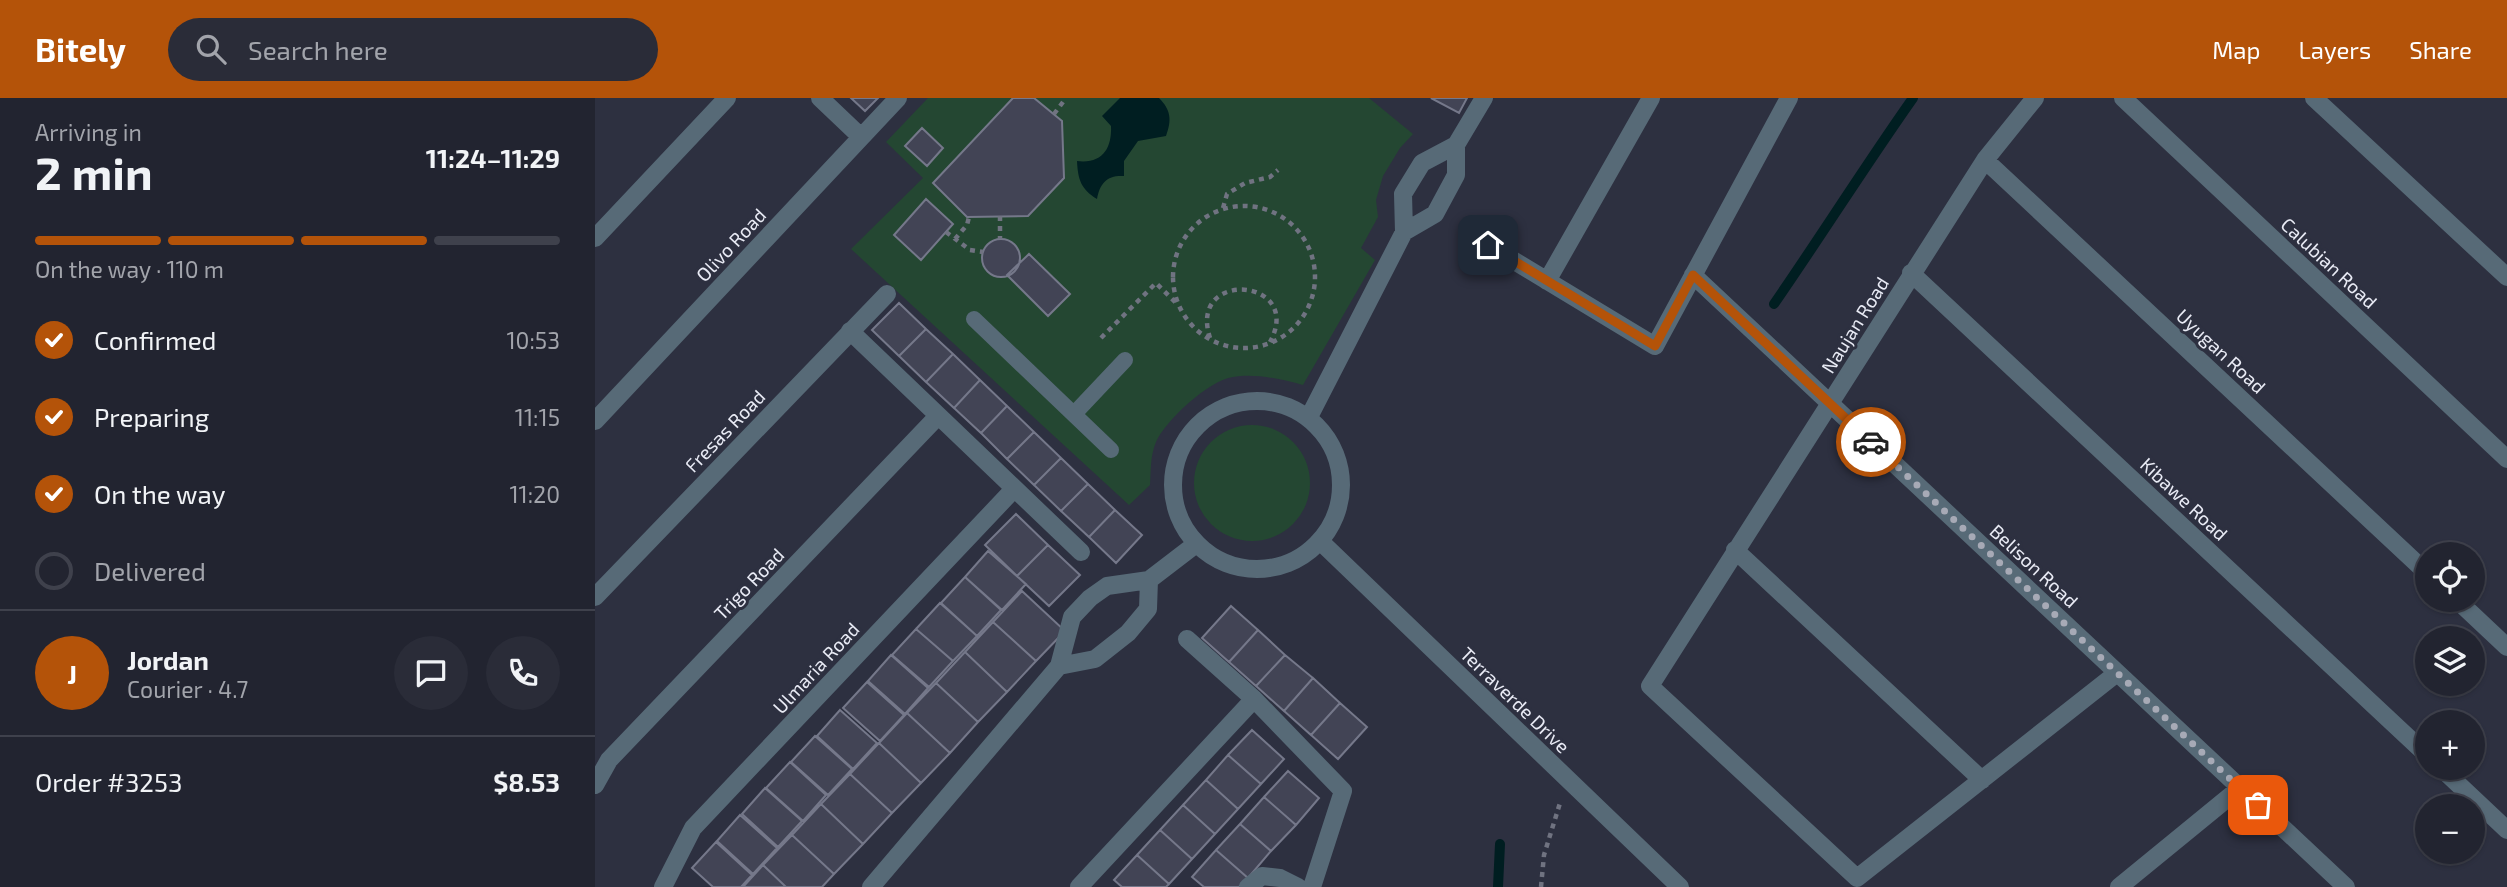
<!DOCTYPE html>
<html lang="en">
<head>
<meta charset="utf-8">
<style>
  body { margin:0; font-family:"Exo 2",sans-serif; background:#2a2c38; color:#f1f3f6; height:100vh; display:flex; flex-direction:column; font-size:26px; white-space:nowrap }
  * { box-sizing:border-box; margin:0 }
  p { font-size:23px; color:#a2a4ab }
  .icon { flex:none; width:38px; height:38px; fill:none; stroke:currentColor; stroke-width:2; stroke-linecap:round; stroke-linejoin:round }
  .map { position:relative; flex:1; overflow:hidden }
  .drawer { display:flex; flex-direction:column; background:#222430; width:595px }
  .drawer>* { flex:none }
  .tools { position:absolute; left:1820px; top:444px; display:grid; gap:14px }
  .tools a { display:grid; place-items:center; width:70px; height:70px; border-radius:50%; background:#222430; box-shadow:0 2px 5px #0004,0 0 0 2px #3f414c; font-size:35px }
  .pin { position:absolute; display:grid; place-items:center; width:60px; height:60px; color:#fff; margin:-30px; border-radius:14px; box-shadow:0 4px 10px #0006 }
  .courier { position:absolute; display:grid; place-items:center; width:70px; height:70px; margin:-35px; border:5px solid #b45309; border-radius:50%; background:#fff; color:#222; box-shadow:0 2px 9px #0007 }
  .summary em { font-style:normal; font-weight:700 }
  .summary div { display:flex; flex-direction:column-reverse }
  .summary { display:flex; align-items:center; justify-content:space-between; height:119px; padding:0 35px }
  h1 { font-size:46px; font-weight:700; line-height:52px }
  .bar { display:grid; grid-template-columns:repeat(4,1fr); gap:10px 7px; align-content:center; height:84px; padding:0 35px }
  .bar i { height:9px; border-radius:5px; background:#3f414c }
  .bar .current { background:#b45309 }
  .bar p { grid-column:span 4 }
  .line { display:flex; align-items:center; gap:18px; padding:0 35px; border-top:2px solid #3f414c }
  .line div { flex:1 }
  .round { display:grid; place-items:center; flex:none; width:74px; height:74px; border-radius:37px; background:#2a2c38 }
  ol { padding:0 35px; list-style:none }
  li { display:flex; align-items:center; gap:21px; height:77px }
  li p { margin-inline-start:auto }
  li .icon { padding:7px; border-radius:50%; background:#b45309; color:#fff; stroke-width:4 }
  li:last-child { color:#a2a4ab }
  li i { width:38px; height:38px; border:4px solid #3f414c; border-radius:50% }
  header { display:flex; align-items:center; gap:42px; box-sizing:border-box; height:98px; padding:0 35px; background:#b45309; color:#fff }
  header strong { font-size:33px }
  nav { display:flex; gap:38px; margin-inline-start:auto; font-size:24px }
  .search { width:490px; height:63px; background:#2a2c38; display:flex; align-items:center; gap:18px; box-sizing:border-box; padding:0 24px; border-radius:38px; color:#a2a4ab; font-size:26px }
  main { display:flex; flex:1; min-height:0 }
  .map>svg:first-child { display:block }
</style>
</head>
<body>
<header>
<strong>Bitely</strong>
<div class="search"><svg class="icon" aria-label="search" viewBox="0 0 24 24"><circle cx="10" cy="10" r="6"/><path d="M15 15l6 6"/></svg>Search here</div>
<nav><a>Map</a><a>Layers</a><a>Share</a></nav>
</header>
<main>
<section class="drawer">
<div class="summary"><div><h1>2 min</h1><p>Arriving in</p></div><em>11:24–11:29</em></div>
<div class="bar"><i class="current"></i><i class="current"></i><i class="current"></i><i></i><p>On the way · 110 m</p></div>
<ol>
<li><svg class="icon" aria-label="check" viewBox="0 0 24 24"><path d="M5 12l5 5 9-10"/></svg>Confirmed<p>10:53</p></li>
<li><svg class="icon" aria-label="check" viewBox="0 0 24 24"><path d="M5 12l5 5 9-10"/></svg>Preparing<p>11:15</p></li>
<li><svg class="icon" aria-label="check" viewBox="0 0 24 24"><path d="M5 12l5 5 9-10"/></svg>On the way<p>11:20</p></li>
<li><i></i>Delivered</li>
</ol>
<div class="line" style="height:126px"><b class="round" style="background:#b45309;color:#fff">J</b><div><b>Jordan</b><p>Courier · 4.7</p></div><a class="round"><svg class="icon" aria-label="chat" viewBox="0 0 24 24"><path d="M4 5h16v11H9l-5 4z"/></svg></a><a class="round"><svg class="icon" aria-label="phone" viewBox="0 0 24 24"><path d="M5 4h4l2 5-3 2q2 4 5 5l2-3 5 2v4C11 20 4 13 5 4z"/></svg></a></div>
<div class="line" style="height:91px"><div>Order #3253</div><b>$8.53</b></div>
</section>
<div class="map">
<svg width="1912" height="789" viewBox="0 0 1912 789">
  <rect width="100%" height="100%" fill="#2d3040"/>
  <path fill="#244732" d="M333,0H774L818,36L805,50L788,78L781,102L783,119L766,150L780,162L708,287C686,281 660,275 638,279C614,282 570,323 561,344C555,358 556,373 555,387L534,407L256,151L328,80L291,44Z
    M599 385a58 58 0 1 1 116 0a58 58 0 1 1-116 0Z"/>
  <path fill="#001e21" d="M525,0H564C576,12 577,22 571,38L543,43L529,63V78C512,77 505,85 502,101C486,91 483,82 482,63C507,66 517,51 516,28L507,18Z"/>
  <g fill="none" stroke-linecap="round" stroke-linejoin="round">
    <path stroke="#001e21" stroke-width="10" d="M1179,206C1226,138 1270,68 1318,0
      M903,789L905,746"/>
  </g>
  <path fill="#424455" stroke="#75788a" stroke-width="2" d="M256,0H283L270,13Z
    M418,0H439L467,23L469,80L433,118L372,119L338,85Z
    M836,0H872L864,15Z
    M327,30L348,50L332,68L310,48Z
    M331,101L358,126L326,162L299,137Z
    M387 160a19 19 0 1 1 38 0a19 19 0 1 1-38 0Z
    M434,156L475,196L453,218L412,177Z
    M304,205L331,231L304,258L277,232Z
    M331,231L358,256L331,284L304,258Z
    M358,256L385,282L359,310L331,284Z
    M385,282L412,308L386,335L359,310Z
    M412,308L439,334L412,361L386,335Z
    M439,334L466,360L439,387L412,361Z
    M466,360L493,386L466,413L439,387Z
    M493,386L520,412L494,439L466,413Z
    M520,412L547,437L521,465L494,439Z
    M421,416L453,447L422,478L390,447Z
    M453,447L485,477L454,508L422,478Z
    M393,453L431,486L407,512L370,479Z
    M370,479L406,512L382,538L346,505Z
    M427,493L470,533L441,563L398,524Z
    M345,505L382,538L358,563L321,531Z
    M636,508L663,532L634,564L607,540Z
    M398,524L441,563L412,594L370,554Z
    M321,531L358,563L334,589L297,557Z
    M663,532L690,557L661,588L634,564Z
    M370,554L412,594L383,624L341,585Z
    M296,557L333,590L310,616L273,583Z
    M690,557L718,580L689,613L661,588Z
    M718,580L745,605L716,637L689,613Z
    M272,584L309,617L285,643L248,610Z
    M341,585L383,624L355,655L312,615Z
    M745,605L772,629L743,661L716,637Z
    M245,612L282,645L258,671L222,638Z
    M312,615L355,655L326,685L284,645Z
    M657,632L689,661L666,686L633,657Z
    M220,638L257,671L233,697L196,664Z
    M284,645L326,685L297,715L255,676Z
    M633,657L666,686L643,711L611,682Z
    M195,664L231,697L208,723L171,690Z
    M693,673L724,700L701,727L669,699Z
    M255,676L297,715L268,746L226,706Z
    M611,682L643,711L620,736L588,707Z
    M170,690L207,723L183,749L147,716Z
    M669,699L701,727L676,753L645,726Z
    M226,706L268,746L239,776L197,737Z
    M588,707L620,736L597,761L565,732Z
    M145,717L182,750L158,776L122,743Z
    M645,726L676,753L653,780L621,752Z
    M565,732L597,761L574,786L542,757Z
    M197,737L239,776L227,789H191L168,767Z
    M121,744L157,777L146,789H118L97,770Z
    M621,752L653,780L644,789H609L597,779Z
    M542,757L574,786L571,789H527L519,782Z
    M168,767L191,789H148Z"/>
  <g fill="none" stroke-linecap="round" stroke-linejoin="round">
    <path stroke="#707381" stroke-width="4.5" stroke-dasharray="5 5" stroke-linecap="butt" d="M459,16L471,0
      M578 179a71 71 0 1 1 142 0a71 71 0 1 1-142 0Z
      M628,110L632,96L650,85L675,79L683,72
      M405,118V141
      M351,134L375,152L388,154
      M360,141L372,127L374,119
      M506,240L561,185L582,206
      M615,240C592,170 710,180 675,244
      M946,789L949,757L965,705"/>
    <path stroke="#576a77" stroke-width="16" d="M379,221L516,352
      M479,316L530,262"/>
    <path stroke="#576a77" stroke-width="18" d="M225,0L266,39
      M1440,0L1390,62L1055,588L1262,780L1522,575
      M1528,0L1912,361
      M1719,0L1912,179
      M1390,62L1832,475
      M809,134L840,116L861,77V47L889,0
      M0,140L132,0
      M893,147L1060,248L1194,0
      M1316,175L1832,657
      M1098,177L1751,789
      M952,183L1056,0
      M255,233L486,454
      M578 387a84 84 0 1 1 168 0a84 84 0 1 1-168 0Z
      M714,319L809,134L808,96L827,65L861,47
      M0,323L303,0
      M726,444L1085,789
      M1140,452L1387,682
      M0,499L292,196
      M1862,502L1912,549
      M592,541L659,601L748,693L717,789
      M464,568L500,561L533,535L553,511L554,482
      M1846,670L1912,732
      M0,687L14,662L343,318
      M68,789L98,730L419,391
      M276,789L464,568L477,519L495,500L512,488L554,482L601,446
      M484,789L659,601
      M653,789L667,778L685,780L703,789
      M1524,789L1645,690"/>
  </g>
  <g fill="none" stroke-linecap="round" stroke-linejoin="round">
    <path stroke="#a7aab6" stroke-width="7" stroke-dasharray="0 12.6" d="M1276,344L1663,707"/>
    <path stroke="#b45309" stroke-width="9" d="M893,147L1060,248L1098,177L1276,344"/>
  </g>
  <g text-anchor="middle" stroke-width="6" stroke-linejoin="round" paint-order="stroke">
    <g font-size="19" fill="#e9ebf5" stroke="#2d3040">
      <text transform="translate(136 147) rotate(-47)" y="7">Olivo Road</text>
      <text transform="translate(1734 165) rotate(43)" y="7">Calubian Road</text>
      <text transform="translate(1260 227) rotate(-58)" y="7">Naujan Road</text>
      <text transform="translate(1626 253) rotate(43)" y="7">Uyugan Road</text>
      <text transform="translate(130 333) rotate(-46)" y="7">Fresas Road</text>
      <text transform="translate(1589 401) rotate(43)" y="7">Kibawe Road</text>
      <text transform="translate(1439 468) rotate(43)" y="7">Belison Road</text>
      <text transform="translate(154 486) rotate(-46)" y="7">Trigo Road</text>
      <text transform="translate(221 570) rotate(-47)" y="7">Ulmaria Road</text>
      <text transform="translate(920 602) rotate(44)" y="7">Terraverde Drive</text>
    </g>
  </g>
</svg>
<div class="tools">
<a><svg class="icon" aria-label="locate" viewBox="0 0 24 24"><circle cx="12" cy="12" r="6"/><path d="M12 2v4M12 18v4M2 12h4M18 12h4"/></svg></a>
<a><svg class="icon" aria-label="layers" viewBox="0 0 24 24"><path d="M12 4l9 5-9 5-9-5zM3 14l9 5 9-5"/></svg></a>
<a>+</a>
<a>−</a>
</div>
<div class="pin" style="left:1663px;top:707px;background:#ea580c"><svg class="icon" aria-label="bag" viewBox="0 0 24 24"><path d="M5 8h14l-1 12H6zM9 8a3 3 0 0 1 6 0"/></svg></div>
<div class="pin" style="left:893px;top:147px;background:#1f2937"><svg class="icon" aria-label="home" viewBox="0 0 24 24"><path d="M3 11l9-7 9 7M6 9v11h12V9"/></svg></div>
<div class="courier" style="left:1276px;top:344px"><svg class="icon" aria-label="car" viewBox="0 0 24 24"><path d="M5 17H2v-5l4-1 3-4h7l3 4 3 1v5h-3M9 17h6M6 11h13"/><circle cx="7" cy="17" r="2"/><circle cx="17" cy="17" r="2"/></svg></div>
</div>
</main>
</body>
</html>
